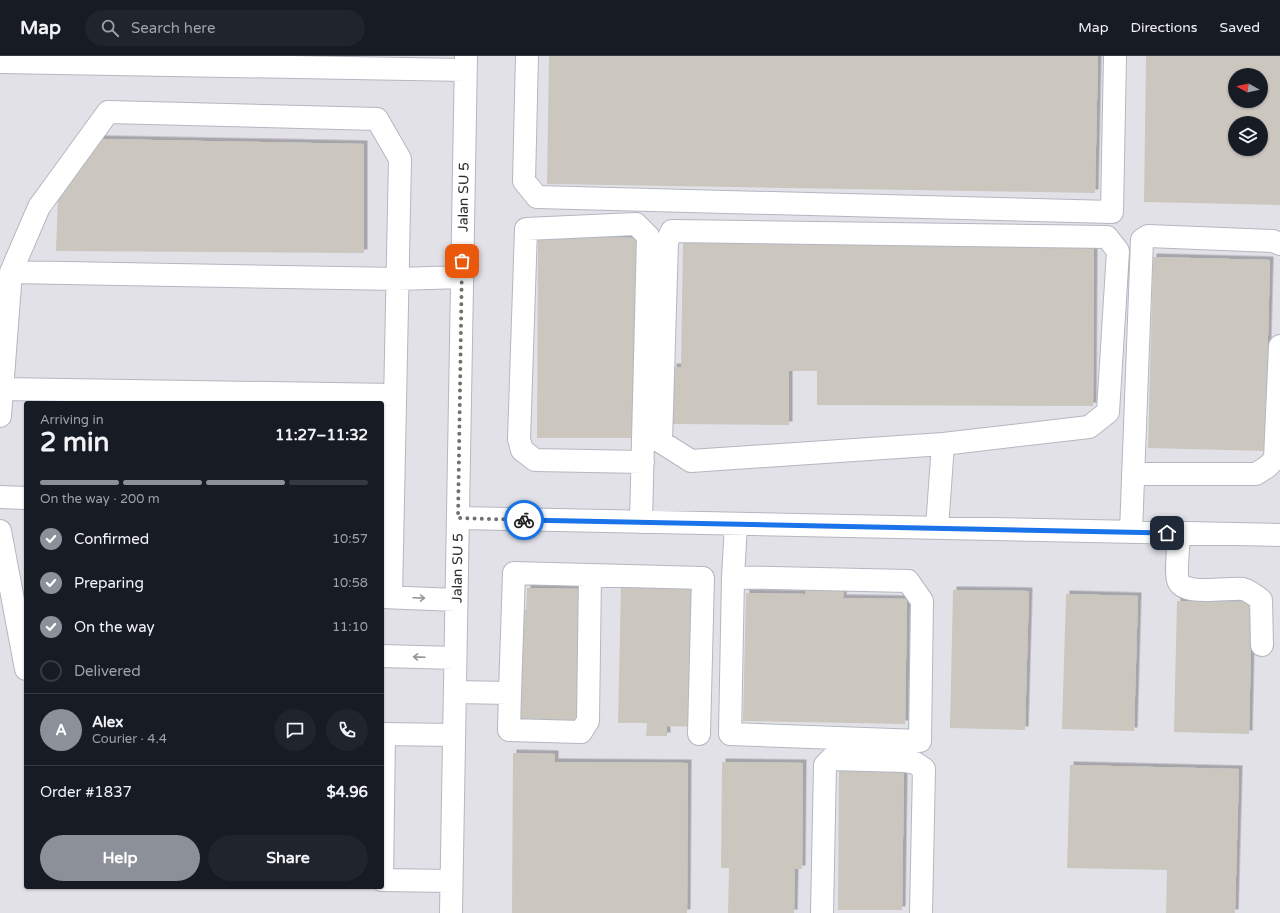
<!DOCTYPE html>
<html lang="en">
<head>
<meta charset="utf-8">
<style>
  body { margin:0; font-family:"Varela Round",sans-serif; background:#20242c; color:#f1f3f6; height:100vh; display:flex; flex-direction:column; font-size:15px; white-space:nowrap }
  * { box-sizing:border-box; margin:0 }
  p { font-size:13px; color:#9ea1a6 }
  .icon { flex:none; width:22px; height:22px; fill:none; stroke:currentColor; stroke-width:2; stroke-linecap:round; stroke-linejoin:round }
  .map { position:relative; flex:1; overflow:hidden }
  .details { position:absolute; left:24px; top:345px; width:360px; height:488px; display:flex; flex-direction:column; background:#171b24; border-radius:4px; box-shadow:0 1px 3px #0004 }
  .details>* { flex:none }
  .needle { width:26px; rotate:278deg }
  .controls { position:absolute; left:1228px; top:12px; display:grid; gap:8px }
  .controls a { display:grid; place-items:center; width:40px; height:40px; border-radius:50%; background:#171b24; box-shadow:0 1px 3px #0004; font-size:20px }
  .pin { position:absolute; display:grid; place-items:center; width:34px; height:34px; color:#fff; margin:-17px; border-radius:8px; box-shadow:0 2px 6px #0006 }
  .courier { position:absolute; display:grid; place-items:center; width:40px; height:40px; margin:-20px; border:3px solid #1a73e8; border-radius:50%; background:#fff; color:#222; box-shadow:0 1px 5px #0007 }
  .summary em { font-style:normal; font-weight:800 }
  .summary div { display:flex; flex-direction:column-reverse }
  .summary { display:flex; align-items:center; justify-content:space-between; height:68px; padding:0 16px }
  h1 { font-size:26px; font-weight:800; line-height:30px }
  .bar { display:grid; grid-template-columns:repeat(4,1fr); gap:6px 4px; align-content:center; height:48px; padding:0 16px }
  .bar i { height:5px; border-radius:3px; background:#363941 }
  .bar .current { background:#8c9099 }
  .bar p { grid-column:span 4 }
  .line { display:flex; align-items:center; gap:10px; padding:0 16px; border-top:1px solid #363941 }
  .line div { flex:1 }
  .round { display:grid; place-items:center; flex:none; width:42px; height:42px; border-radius:21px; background:#20242c }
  ol { padding:0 16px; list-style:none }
  li { display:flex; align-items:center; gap:12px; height:44px }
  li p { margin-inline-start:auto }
  li .icon { padding:4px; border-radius:50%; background:#8c9099; color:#fff; stroke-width:4 }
  li:last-child { color:#9ea1a6 }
  li i { width:22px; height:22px; border:2px solid #363941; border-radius:50% }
  .primary-button { display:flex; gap:8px; margin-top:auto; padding:8px 16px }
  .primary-button a { flex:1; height:46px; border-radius:24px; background:#8c9099; color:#fff; font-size:16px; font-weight:800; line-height:46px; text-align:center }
  .primary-button a+a { background:#20242c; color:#f1f3f6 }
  header { display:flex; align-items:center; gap:24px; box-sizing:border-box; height:56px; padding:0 20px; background:#171b24; border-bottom:1px solid #363941 }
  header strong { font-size:19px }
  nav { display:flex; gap:22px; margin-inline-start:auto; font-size:14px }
  .search { width:280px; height:36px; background:#20242c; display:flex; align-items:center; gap:10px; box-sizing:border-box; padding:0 14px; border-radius:22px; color:#9ea1a6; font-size:15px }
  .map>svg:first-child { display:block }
</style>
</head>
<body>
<header>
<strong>Map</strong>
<div class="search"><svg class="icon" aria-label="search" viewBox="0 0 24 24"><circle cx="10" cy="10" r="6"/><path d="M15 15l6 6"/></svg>Search here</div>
<nav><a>Map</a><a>Directions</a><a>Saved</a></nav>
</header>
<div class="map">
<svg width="1280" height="857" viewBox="0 0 1280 857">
  <defs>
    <filter id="shadow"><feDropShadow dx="3.5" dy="-3.5" stdDeviation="0" flood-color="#0004"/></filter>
  </defs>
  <rect width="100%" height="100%" fill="#efe9e1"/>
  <path fill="#e3e1e8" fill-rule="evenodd" d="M0,0H1280V857H0ZM1235,19H1261V45H1235ZM1235,67H1261V93H1235ZM26,347H382V831H26Z"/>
  <path fill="#cbc7bf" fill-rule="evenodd" filter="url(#shadow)" d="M549,0H1098L1095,137L547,128Z
    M1146,0H1280V149L1144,146ZM1235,19H1261V45H1235ZM1235,67H1261V93H1235Z
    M101,83L364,88V197L56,195L58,140Z
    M538,181L639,182L637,382H537Z
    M683,184L1094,186L1093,350L817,349V315H789V369L673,368V311H681Z
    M1153,201L1270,204L1265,395L1148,392Z
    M621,529L698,530L694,671L667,670V680H646L647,667H618Z
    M805,531L844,532L843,542L907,543L905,668L743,665L746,537L805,538Z
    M527,532L580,533L581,669L519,668L522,557L526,558Z
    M953,534L1029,535L1025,674L950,672Z
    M1066,538L1138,540L1134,675L1062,673Z
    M1177,545L1252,546L1249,678L1174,676Z
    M513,697L555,698V706L688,707L687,857H512Z
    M722,706L803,707L802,813H795L794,857H728L729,812H721Z
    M1070,709L1239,713L1235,857H1166L1167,814L1067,812Z
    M839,713H904L902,854H838Z"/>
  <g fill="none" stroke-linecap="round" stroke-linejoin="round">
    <defs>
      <path id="minor" d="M527,0L524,125L537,141L1112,156L1115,0
        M0,6L465,14
        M672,175L1107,181L1118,195L1108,356L1089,371L943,388L691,405L661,386L667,185Z
        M11,216L398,223L462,221
        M2,333L395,339
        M0,360L11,216L39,151L108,56L377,63L400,103L391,541
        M1133,418H1256L1267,411L1275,403L1280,290
        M0,441L26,442
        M458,462L1280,479
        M641,466L648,180L636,168L526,173L519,383L522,394L535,404L643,406
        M937,472L943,388
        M0,475L26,613
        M1131,476L1142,184L1148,180L1273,185L1280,188
        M1179,477C1179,488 1175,516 1178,524C1183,541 1229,531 1243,533C1250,535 1256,540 1261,544L1262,589
        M733,521L908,525L922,545L920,685L730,678L733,521L736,468
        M382,541L456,544
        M382,600L455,602
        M455,636L510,637L514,517L703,522L699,678
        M510,637L509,674L581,676L588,665L590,519
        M382,678L454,679
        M384,678L382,824L451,825
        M451,857L466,0
        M822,857L825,709L831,703L905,705L915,707L924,713L921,857"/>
    </defs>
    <use href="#minor" stroke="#b4b7c1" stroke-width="24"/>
    <use href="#minor" stroke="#fff" stroke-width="22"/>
  </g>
  <defs><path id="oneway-shaft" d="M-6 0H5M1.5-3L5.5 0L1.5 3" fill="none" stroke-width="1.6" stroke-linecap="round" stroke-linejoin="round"/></defs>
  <g stroke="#969696">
    <use href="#oneway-shaft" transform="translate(419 542) rotate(2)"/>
    <use href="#oneway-shaft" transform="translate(419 601) rotate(-178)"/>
  </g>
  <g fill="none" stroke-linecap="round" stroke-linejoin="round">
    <path stroke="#726f6d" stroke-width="4" stroke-dasharray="0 7.2" d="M462,205L458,462L524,464"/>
    <path stroke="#1a73e8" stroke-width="5" d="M524,464L1167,477"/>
  </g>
  <g text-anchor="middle" stroke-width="3" stroke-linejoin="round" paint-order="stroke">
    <g font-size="14" fill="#2e2e2e" stroke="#fff">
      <text transform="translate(463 141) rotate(-89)" y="5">Jalan SU 5</text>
      <text transform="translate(457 512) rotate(-89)" y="5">Jalan SU 5</text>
    </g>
  </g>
</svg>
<div class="controls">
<a><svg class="needle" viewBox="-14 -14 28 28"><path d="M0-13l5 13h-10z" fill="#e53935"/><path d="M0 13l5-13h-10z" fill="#9ea1a6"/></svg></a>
<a><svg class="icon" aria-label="layers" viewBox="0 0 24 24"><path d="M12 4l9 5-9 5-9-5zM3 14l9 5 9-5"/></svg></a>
</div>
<div class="pin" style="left:462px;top:205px;background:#ea580c"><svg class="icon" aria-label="bag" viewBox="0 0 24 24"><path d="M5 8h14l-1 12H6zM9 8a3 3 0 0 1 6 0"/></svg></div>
<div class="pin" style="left:1167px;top:477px;background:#1f2937"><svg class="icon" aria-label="home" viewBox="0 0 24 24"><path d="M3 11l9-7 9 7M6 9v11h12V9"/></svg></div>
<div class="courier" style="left:524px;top:464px"><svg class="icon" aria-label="bike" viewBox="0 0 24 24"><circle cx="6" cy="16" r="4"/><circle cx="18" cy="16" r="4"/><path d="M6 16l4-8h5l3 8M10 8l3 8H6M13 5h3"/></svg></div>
<section class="details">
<div class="summary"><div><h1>2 min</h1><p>Arriving in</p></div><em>11:27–11:32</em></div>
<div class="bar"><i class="current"></i><i class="current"></i><i class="current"></i><i></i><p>On the way · 200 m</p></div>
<ol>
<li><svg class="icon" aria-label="check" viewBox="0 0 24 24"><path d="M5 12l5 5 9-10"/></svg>Confirmed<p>10:57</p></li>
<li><svg class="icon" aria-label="check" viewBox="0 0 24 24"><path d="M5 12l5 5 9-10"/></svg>Preparing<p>10:58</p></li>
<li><svg class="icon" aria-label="check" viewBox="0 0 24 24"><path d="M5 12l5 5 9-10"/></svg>On the way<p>11:10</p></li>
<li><i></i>Delivered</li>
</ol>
<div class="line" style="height:72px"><b class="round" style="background:#8c9099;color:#fff">A</b><div><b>Alex</b><p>Courier · 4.4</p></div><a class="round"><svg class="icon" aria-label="chat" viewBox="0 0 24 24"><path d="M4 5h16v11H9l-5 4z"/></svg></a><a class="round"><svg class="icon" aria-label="phone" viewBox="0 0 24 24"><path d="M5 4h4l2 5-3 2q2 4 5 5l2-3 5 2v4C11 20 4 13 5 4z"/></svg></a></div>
<div class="line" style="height:52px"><div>Order #1837</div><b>$4.96</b></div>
<div class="primary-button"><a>Help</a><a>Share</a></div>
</section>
</div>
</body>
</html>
